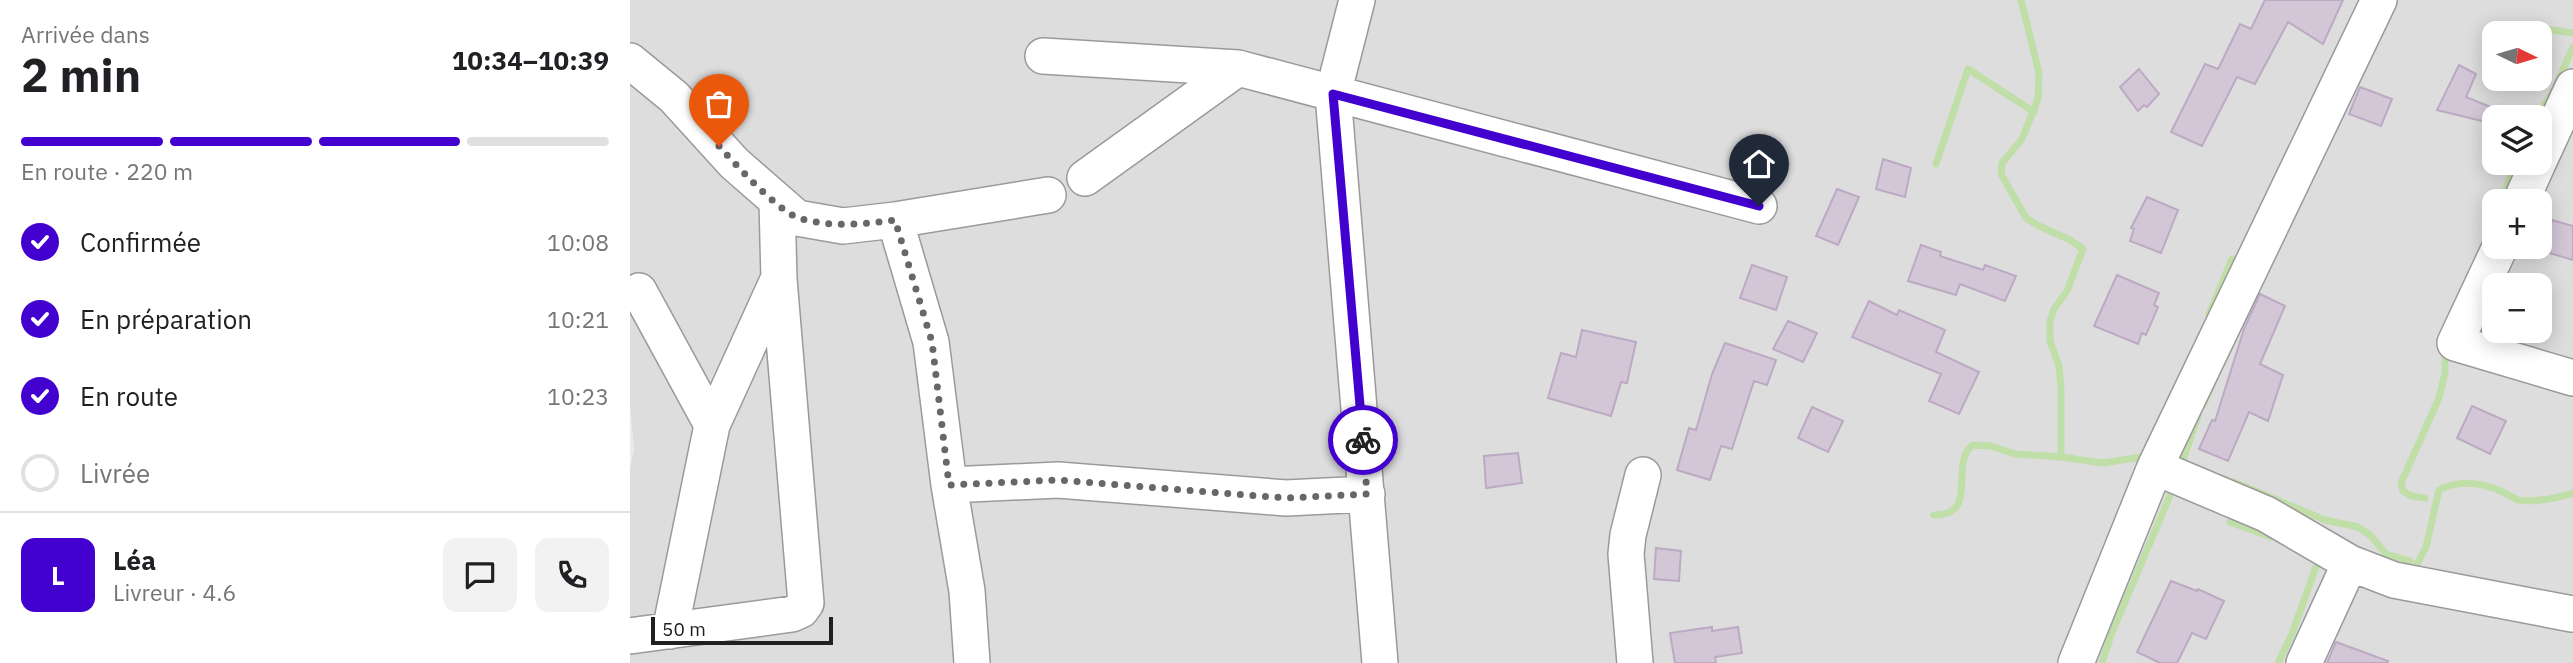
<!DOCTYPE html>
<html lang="fr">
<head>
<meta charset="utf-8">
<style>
  body { margin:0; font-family:"IBM Plex Sans",sans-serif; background:#f2f2f2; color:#202124; height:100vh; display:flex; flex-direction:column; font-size:26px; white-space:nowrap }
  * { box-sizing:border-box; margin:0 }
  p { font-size:23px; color:#757577 }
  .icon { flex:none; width:38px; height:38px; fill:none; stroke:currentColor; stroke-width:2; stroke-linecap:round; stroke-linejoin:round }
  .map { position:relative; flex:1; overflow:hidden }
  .side { display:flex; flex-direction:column; background:#fff; width:630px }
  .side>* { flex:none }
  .needle { width:46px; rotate:95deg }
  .controls { position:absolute; left:1852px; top:21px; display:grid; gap:14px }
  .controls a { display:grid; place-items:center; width:70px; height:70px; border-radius:14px; background:#fff; box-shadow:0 4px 18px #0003; font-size:35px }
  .scale { position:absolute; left:21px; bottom:18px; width:182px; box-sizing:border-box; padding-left:7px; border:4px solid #202020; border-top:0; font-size:19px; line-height:24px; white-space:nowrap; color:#202020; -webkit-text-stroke:5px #fff; paint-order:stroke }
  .pin { position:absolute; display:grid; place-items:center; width:60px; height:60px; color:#fff; margin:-72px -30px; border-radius:50% 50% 50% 0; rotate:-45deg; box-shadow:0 0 7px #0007 }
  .pin .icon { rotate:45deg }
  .courier { position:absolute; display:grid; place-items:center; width:70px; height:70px; margin:-35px; border:5px solid #4201cf; border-radius:50%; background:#fff; color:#222; box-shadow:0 2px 9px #0007 }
  .summary em { font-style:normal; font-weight:700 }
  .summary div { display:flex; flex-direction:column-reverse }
  .summary { display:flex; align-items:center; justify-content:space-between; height:119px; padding:0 21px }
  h1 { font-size:46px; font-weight:700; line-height:52px }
  .bar { display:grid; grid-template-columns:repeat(4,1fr); gap:10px 7px; align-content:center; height:84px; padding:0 21px }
  .bar i { height:9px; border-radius:5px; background:#e0e0e0 }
  .bar .selected { background:#4201cf }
  .bar p { grid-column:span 4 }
  .line { display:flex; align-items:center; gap:18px; padding:0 21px; border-top:2px solid #e0e0e0 }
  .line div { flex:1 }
  .round { display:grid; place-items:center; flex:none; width:74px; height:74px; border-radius:14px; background:#f2f2f2 }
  ol { padding:0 21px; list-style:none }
  li { display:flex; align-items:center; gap:21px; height:77px }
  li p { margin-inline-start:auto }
  li .icon { padding:7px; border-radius:50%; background:#4201cf; color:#fff; stroke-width:4 }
  li:last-child { color:#757577 }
  li i { width:38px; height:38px; border:4px solid #e0e0e0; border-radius:50% }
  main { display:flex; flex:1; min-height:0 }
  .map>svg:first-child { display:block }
</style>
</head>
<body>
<main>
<section class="side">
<div class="summary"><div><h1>2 min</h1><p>Arrivée dans</p></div><em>10:34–10:39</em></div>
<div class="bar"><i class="selected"></i><i class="selected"></i><i class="selected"></i><i></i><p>En route · 220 m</p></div>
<ol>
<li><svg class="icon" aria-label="check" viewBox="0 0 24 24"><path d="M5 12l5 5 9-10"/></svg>Confirmée<p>10:08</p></li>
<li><svg class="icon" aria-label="check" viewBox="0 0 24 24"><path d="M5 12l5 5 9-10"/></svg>En préparation<p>10:21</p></li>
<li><svg class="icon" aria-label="check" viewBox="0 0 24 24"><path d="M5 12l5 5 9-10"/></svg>En route<p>10:23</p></li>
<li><i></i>Livrée</li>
</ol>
<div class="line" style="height:126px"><b class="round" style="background:#4201cf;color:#fff">L</b><div><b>Léa</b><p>Livreur · 4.6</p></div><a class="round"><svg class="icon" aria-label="chat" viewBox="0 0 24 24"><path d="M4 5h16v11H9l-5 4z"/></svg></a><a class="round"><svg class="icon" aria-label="phone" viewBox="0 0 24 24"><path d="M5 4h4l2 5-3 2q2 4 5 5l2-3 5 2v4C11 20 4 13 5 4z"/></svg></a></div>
</section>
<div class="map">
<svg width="1943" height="663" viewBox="0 0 1943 663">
  <rect width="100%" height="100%" fill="#f0e7f1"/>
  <path fill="#ddddde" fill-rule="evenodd" d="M0,0H1943V663H0V469L4,449L0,405ZM1864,33H1909V79H1864ZM1864,117H1909V163H1864ZM1864,201H1909V247H1864ZM1864,285H1909V331H1864Z"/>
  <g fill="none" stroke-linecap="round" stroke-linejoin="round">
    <path stroke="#c0dea7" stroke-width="7" d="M1391,0L1409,73L1408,99L1392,139L1372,163L1371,174L1396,218L1407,225L1440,240L1453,249L1437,291L1424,309L1420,321V341L1429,366L1431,389V457
      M1872,33H1875
      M1887,33L1916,29L1943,33
      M1907,117L1925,88L1943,47
      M1306,164L1338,69L1404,112
      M1872,201L1885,163
      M1857,239L1864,222
      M1579,314L1602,259
      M1573,405L1585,378
      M1553,466H1551L1568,416
      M1604,482L1695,520L1728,527L1740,535L1756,554L1780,561
      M1795,498L1781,496L1773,491L1771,483L1809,398L1815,373V350
      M1304,515C1351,515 1318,462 1343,445L1361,446L1385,454L1431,457L1473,463L1518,456
      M1600,522L1641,537
      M1783,572L1796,547L1809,490C1830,479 1851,482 1873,492C1877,494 1883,498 1888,500C1906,503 1926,498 1943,493
      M1472,663L1481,635L1544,486
      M1648,663L1662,634L1687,564V556"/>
  </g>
  <path fill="#d3c7d7" stroke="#bca9c2" stroke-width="2" d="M1635,0H1713L1693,44L1658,22L1625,84L1607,77L1572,146L1541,132L1575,64L1588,69L1610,24L1621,29Z
    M1829,65L1846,74L1836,97L1885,117H1864V124L1807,110Z
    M1509,69L1529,94L1517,107L1514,105L1508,111L1490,87Z
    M1730,87L1762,99L1751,126L1719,114Z
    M1253,159L1281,168L1275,197L1246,189Z
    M1207,189L1229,197L1208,245L1186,236Z
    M1517,197L1548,210L1531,253L1500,241L1504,229L1501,228Z
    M1922,220L1943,226V260L1913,251Z
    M1291,245L1311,252L1310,256L1353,270L1355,265L1386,276L1375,301L1330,284L1326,295L1278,281Z
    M1122,265L1157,277L1146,310L1110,298Z
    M1487,275L1529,293L1524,305L1528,307L1516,335L1512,333L1508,344L1464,326Z
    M1630,294L1655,306L1630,364L1653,375L1638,421L1619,412L1598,461L1569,449L1582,420L1585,421L1614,329Z
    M1239,301L1267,315L1269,310L1315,330L1306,352L1349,372L1329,414L1299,401L1311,374L1222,337Z
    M1158,321L1187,333L1173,362L1143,349Z
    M952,330L1006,342L997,383L991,382L981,416L918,398L931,353L946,357Z
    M1095,343L1146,360L1137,385L1124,381L1102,449L1091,446L1080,480L1047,470L1059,428L1066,430L1082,374Z
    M1842,406L1876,421L1860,454L1827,438Z
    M1182,407L1213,421L1198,452L1168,438Z
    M888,453L892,483L856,488L854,456Z
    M1026,548L1051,551L1049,581L1024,579Z
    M1541,581L1567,591L1568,589L1594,601L1576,639L1562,633L1547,663H1530L1507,652Z
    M1082,627V631L1108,627L1112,653L1085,657L1086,663H1045L1040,633Z
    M1706,642L1758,661L1757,663H1697Z"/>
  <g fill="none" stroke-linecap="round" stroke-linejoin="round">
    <defs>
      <path id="minor" d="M727,0L703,94L750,663
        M413,56L608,68L1129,206
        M0,61L44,97L104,163L167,218L213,226L265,220L418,195
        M1909,161L1943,87
        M455,178L608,68
        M1891,201L1908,163
        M265,220L301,342L319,485L337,591L342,663
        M1870,247L1825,343L1943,378
        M9,291L82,425
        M1525,467L1636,514L1720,563L1764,580L1942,614
        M319,485L428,480L656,498L737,494
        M40,631L82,425L147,282
        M0,636L162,614L171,610L176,603L149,279L147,202
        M1005,663L996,554L998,535L1013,475
        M1446,663L1525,467L1749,0
        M1674,663L1720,563"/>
    </defs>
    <use href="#minor" stroke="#9a9a9a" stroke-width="38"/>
    <use href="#minor" stroke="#fff" stroke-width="35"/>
  </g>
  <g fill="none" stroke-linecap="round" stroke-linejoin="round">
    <path stroke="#696669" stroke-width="7" stroke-dasharray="0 12.6" d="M89,146C104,163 149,212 169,218C201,228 233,224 265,220L302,342L319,485L428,480L656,498L737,494L733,440"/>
    <path stroke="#4201cf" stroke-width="9" d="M733,440L703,94L1129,206"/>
  </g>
</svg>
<div class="controls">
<a><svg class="needle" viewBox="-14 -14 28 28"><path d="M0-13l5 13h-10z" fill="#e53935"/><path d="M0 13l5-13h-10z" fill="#757577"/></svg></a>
<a><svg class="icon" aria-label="layers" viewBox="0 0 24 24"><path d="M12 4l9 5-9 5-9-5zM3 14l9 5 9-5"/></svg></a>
<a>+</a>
<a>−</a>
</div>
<div class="scale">50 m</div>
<div class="pin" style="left:89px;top:146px;background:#ea580c"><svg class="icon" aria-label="bag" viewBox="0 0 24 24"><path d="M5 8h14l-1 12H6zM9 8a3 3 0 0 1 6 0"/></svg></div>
<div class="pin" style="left:1129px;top:206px;background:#1f2937"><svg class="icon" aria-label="home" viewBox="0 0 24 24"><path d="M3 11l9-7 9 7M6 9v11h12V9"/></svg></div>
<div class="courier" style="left:733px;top:440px"><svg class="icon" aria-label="bike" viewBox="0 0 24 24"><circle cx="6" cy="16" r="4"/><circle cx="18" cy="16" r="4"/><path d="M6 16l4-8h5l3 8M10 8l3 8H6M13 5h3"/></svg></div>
</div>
</main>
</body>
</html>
